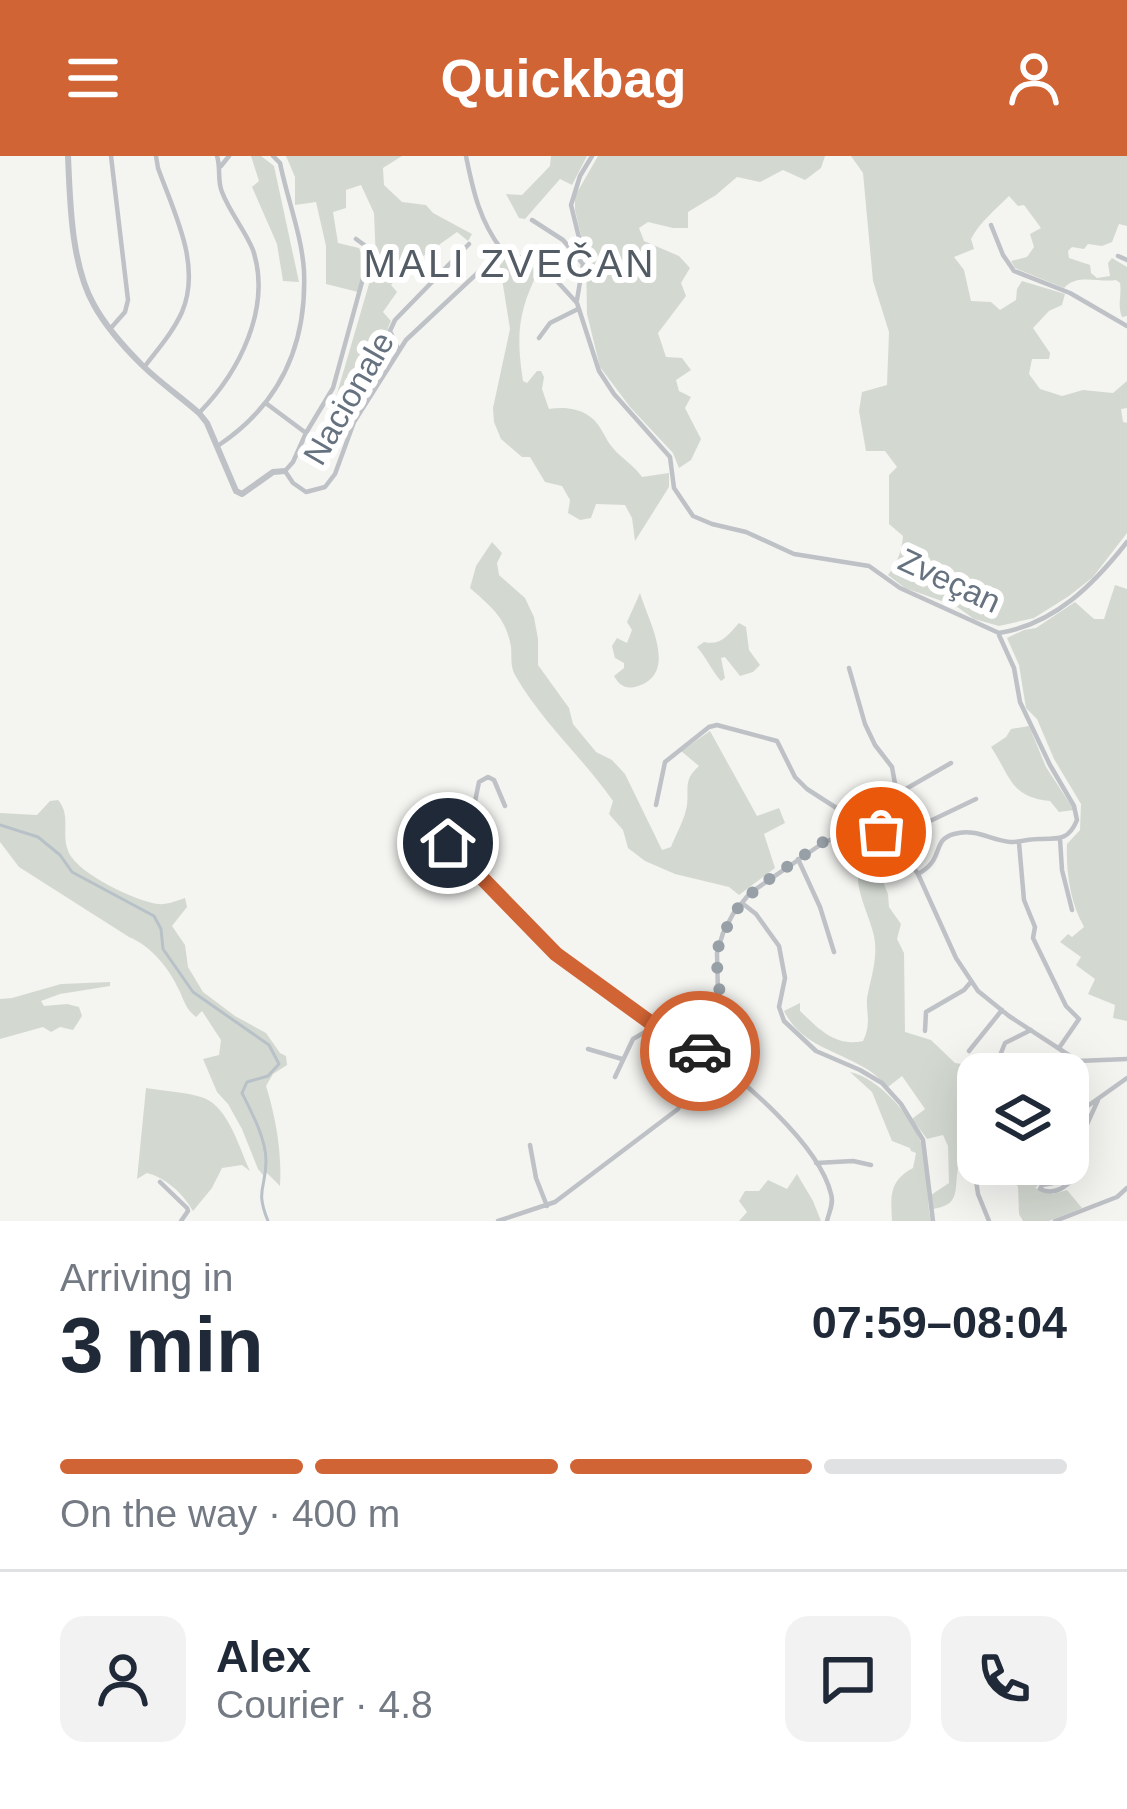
<!DOCTYPE html>
<html lang="en">
<head>
<meta charset="utf-8">
<style>
  body { margin:0; font-family:Arial,sans-serif; background:#f2f2f3; color:#1f2937; height:100vh; display:flex; flex-direction:column; font-size:45px; white-space:nowrap }
  * { box-sizing:border-box; margin:0 }
  p { font-size:39px; color:#747a83 }
  .icon { flex:none; width:66px; height:66px; fill:none; stroke:currentColor; stroke-width:2; stroke-linecap:round; stroke-linejoin:round }
  .map { position:relative; height:1065px; overflow:hidden }
  .sheet { display:flex; flex-direction:column; background:#fff; flex:1 }
  .sheet>* { flex:none }
  .buttons { position:absolute; left:957px; top:897px; display:grid; gap:24px }
  .buttons a { display:grid; place-items:center; width:132px; height:132px; border-radius:24px; background:#fff; box-shadow:0 12px 48px #0002; font-size:60px }
  .pin { position:absolute; display:grid; place-items:center; width:102px; height:102px; color:#fff; margin:-51px; border:6px solid #fff; border-radius:50%; box-shadow:0 3px 12px #0007 }
  .courier { position:absolute; display:grid; place-items:center; width:120px; height:120px; margin:-60px; border:9px solid #d16434; border-radius:50%; background:#fff; color:#222; box-shadow:0 3px 15px #0007 }
  .headline em { font-style:normal; font-weight:600 }
  .headline div { display:flex; flex-direction:column-reverse }
  .headline { display:flex; align-items:center; justify-content:space-between; height:204px; padding:0 60px }
  h1 { font-size:78px; font-weight:600; line-height:90px }
  .bar { display:grid; grid-template-columns:repeat(4,1fr); gap:18px 12px; align-content:center; height:144px; padding:0 60px }
  .bar i { height:15px; border-radius:9px; background:#e0e1e3 }
  .bar .on { background:#d16434 }
  .bar p { grid-column:span 4 }
  .line { display:flex; align-items:center; gap:30px; padding:0 60px; border-top:3px solid #e0e1e3 }
  .line div { flex:1 }
  .round { display:grid; place-items:center; flex:none; width:126px; height:126px; border-radius:24px; background:#f2f2f3 }
  header { display:flex; justify-content:space-between; align-items:center; height:156px; padding:0 60px; background:#d16434; color:#fff; font-size:54px; font-weight:600 }
  .map>svg:first-child { display:block }
</style>
</head>
<body>
<header><svg class="icon" aria-label="menu" viewBox="0 0 24 24"><path d="M4 6h16M4 12h16M4 18h16"/></svg>Quickbag<svg class="icon" aria-label="person" viewBox="0 0 24 24"><circle cx="12" cy="8" r="4"/><path d="M4 21q1-7 8-7t8 7"/></svg></header>
<div class="map">
<svg width="1127" height="1065" viewBox="0 0 1127 1065">
  <rect width="100%" height="100%" fill="#f4f4f1"/>
  <path fill="#d3d9d1" d="M251,0H261L274,10L299,126L283,125L277,88L252,31L259,25Z
    M286,0H402L383,12L384,29L402,46L426,49L433,57L472,78L468,85L457,76L422,101L417,99L391,129L397,136L383,156L391,165C384,178 389,183 392,197L344,280L333,276L348,247L336,241L376,104L374,57L361,29L346,34V52L333,56L338,87L359,92C366,106 361,121 358,136L326,128V90L316,46L295,49V21Z
    M551,0H587L572,29L560,23L525,63L519,62L506,38L522,39L550,10Z
    M598,0H825L821,12L805,24L783,14L760,26L737,21L716,39L688,56V72H673L648,66L639,72L644,85L679,100L690,112L681,127L686,140L658,177L666,201L682,202L691,214L676,224L679,235L691,241L685,252L701,283L691,304L679,312L673,297L630,251L600,211L587,158L586,101L575,54V40Z
    M851,0H1127V70L1119,68L1112,86L1102,90L1088,88L1084,93L1072,91L1068,95L1069,102L1090,109L1091,117L1097,122L1110,120L1108,107L1112,102L1127,111V160L1122,161C1117,149 1122,140 1120,127L1116,124C1099,127 1077,117 1064,132L1015,112L1011,105L1027,101L1034,91L1030,78L1041,72L1024,49L1018,50L1009,40C995,54 980,66 971,83L974,93L954,101L964,114L971,145L991,146L1000,154L1016,144L1017,133L1022,125L1065,138L1062,149L1049,155L1033,172L1050,197L1049,203H1032L1029,218L1040,233L1062,240L1083,234L1113,237L1127,225V252L1121,253L1123,266L1127,267V377L1093,421L1069,440L1034,462L999,470L974,463L956,450L905,432L888,419C897,407 902,395 903,380L889,368V319L897,311L885,295H866L859,255L862,236L887,229L889,176L873,125L863,17Z
    M502,100H507L539,114C518,155 516,179 523,225L527,227L537,215H541L544,221L542,233L549,253C570,250 591,254 602,275C606,281 608,287 613,292C622,303 634,309 642,321L669,317V331L635,385L632,362L625,349L596,348L591,362L580,364L568,357L570,344L562,330L545,326L530,301H522L501,283L494,266L493,252L510,173L499,104Z
    M492,386L502,397L497,407L499,419L525,442L534,461L538,483V509L569,552L573,568L596,596L612,604L625,618L662,694L671,691C676,678 685,663 687,649C689,632 683,624 699,610L681,595L710,575L757,660L779,652L785,667L764,678L775,712L739,739L729,731L675,718L645,705L628,692L623,674L609,658L613,645C583,602 541,565 515,519C510,510 512,501 511,491C506,461 491,451 470,432L476,410Z
    M1115,429L1127,433V865L1113,862L1115,849L1088,838L1095,823L1076,809L1081,801L1060,786L1068,778L1072,781L1084,771C1070,746 1066,717 1067,688L1080,674L1081,648L1054,603L1037,563L1026,552L1019,509L1007,482L1024,474L1036,472L1075,446L1094,463H1104Z
    M640,437C648,464 679,517 638,530C626,534 620,530 614,520L624,512V507L615,502L612,490L617,482L627,487L632,474L627,466Z
    M739,467L746,471L749,494L760,509L753,516L740,520L725,501L721,502L725,522L721,525C711,514 707,502 697,491L704,486C721,490 728,479 739,467Z
    M1029,570L1046,611L1074,654L1059,656L1050,645C1010,641 1011,621 991,591L1006,581L1011,573Z
    M58,644C72,660 60,679 69,697C79,718 135,745 158,748C166,749 177,745 185,742L187,751L172,770L185,789L188,811L203,836L235,860L266,877L280,897L286,900L287,909L273,918L266,930C276,962 282,997 280,1030L266,1016L264,1020L258,1013L242,973L228,948L217,936L203,903L219,899L221,884L202,855L196,861C185,852 185,846 179,834C169,812 151,790 129,781L19,711L0,686V657L37,659L50,645Z
    M860,705L881,721L888,738L889,751L901,768L897,783L904,797L905,876L931,884L955,907L969,909L975,917L960,937L978,971V991L967,992C963,999 959,1004 958,1012C954,1034 961,1049 933,1053L931,1039L949,1027L948,990L943,979L927,983L912,963L925,953L902,920L888,931C881,924 873,916 865,912C835,894 801,889 784,855L800,847V855C819,873 835,891 863,885C873,864 864,854 868,837C872,819 878,799 874,780C868,754 852,731 860,705Z
    M110,826V830L60,838L41,845L44,850L67,848L79,851L82,860L73,874L60,871L51,876L43,871L0,883V843L12,842L61,828Z
    M850,916C879,922 913,961 922,989C930,1013 925,1040 931,1065H892C891,1042 888,1025 913,1012L916,997L911,995L910,992L892,985L872,936Z
    M146,932C164,935 187,936 204,942C229,952 239,992 250,1015L242,1009L222,1012L212,1032L193,1055C183,1037 164,1021 147,1017L137,1023Z
    M1006,1008H1031L1034,1014L1047,1008H1066L1057,1023L1040,1027L1035,1032L1053,1038L1067,1034L1082,1052L1049,1065H1023L1019,1058L1018,1031Z
    M797,1018L813,1045L821,1065H739L747,1056L739,1045L745,1035H759L768,1024L787,1033Z"/>
  <g fill="none" stroke-linecap="round" stroke-linejoin="round">
    <path stroke="#b8c1c7" stroke-width="3" d="M0,669L38,681L60,699L72,716L154,760L161,773L163,793L193,836L269,889L279,908L268,920L247,926L242,937C252,957 266,983 266,1005C266,1033 255,1033 268,1065"/>
    <path stroke="#bec1c5" stroke-width="4.5" d="M466,0C473,35 480,66 502,94
      M221,10L229,0
      M532,64L563,84L583,108
      M991,69L1003,99L1014,115L1070,137L1127,170
      M356,83L367,91L368,104L333,232L306,277L293,306L285,315L293,327L306,336L325,331L335,318L354,266L406,184L502,94
      M502,94L534,107L555,123L577,147L599,215L614,238L670,301L674,332L693,360L712,368L746,376L794,398L869,410L900,432L999,477C1055,468 1094,428 1127,386
      M1118,100L1127,104
      M577,144L583,108L582,94L571,49L580,20L592,0
      M110,173L125,156L128,144L111,0
      M539,182L550,167L578,153
      M399,195L390,175L395,164L469,88
      M145,210C158,193 173,176 182,156C202,109 174,57 158,12L156,0
      M267,248L306,277
      M200,256C239,216 272,152 253,94C245,74 230,57 222,36C217,24 221,12 217,0
      M219,289C280,248 307,189 304,115C302,80 287,42 280,7L273,0
      M849,512L865,568L875,589L892,611L909,705
      M897,638L951,607
      M656,649L665,606L709,571L717,569L777,585L795,621L807,633L866,671L882,676L909,705L918,718L956,802L978,835L1009,860L1078,905L1127,903
      M505,650L494,624L488,621L479,626L473,655L448,687L556,798L698,901
      M905,677L976,643
      M1060,683L1062,714L1072,754
      M1019,687L1024,744L1035,771L1033,782L1066,850L1079,863L1059,892
      M798,703L820,751L834,796
      M918,718C945,704 931,684 954,678C976,672 990,684 1010,686C1020,686 1029,683 1039,683C1059,683 1069,684 1077,664L1074,650L1050,609L1020,546L1014,512L999,479
      M742,747L756,758L779,790L785,822L779,851L784,865L816,895L860,914L882,927L901,948L923,984L933,1065
      M925,875L926,856L964,834L970,827
      M701,892C741,924 819,987 831,1038C834,1048 829,1056 827,1065
      M588,893L622,903
      M969,895L1002,854
      M997,918L999,902L1005,887L1031,874
      M615,921L633,883L657,869
      M978,949V948
      M1068,964L1127,922
      M530,989L536,1022L547,1050
      M816,1007L853,1005L871,1009
      M975,1017L978,1038L989,1065
      M1080,1017C1068,1028 1057,1041 1040,1033L1042,1029L1053,1027L1064,1019L1098,944
      M160,1026L187,1052L188,1055L181,1065
      M498,1065L555,1046L678,953L690,930L718,838L717,797L723,777L733,758L750,737L823,687L841,679L863,675L866,671
      M1055,1065L1117,1041L1127,1032"/>
    <path stroke="#bec1c5" stroke-width="6" d="M68,0C70,45 71,109 94,149C106,171 124,191 141,208C159,226 181,241 199,257L207,267L236,335L242,338L273,316L285,315"/>
  </g>
  <g fill="none" stroke-linecap="round" stroke-linejoin="round">
    <path stroke="#98a0a7" stroke-width="12" stroke-dasharray="0 21.6" d="M700,895L720,831L717,810L719,785L739,750L758,731L823,686L841,679L863,675L866,670L881,676"/>
    <path stroke="#d16434" stroke-width="15" d="M448,687L556,798L698,901L700,895"/>
  </g>
  <g text-anchor="middle" stroke-width="12" stroke-linejoin="round" paint-order="stroke">
    <g font-size="33" fill="#66727f" stroke="#fff">
      <text transform="translate(348 242) rotate(-60)" y="12">Nacionale</text>
      <text transform="translate(950 424) rotate(25)" y="12">Zveçan</text>
    </g>
    <g font-size="39" letter-spacing="3" fill="#535c65" stroke="#fff">
      <text x="510" y="121">MALI ZVEČAN</text>
    </g>
  </g>
</svg>
<div class="buttons">
<a><svg class="icon" aria-label="layers" viewBox="0 0 24 24"><path d="M12 4l9 5-9 5-9-5zM3 14l9 5 9-5"/></svg></a>
</div>
<div class="pin" style="left:881px;top:676px;background:#ea580c"><svg class="icon" aria-label="bag" viewBox="0 0 24 24"><path d="M5 8h14l-1 12H6zM9 8a3 3 0 0 1 6 0"/></svg></div>
<div class="pin" style="left:448px;top:687px;background:#1f2937"><svg class="icon" aria-label="home" viewBox="0 0 24 24"><path d="M3 11l9-7 9 7M6 9v11h12V9"/></svg></div>
<div class="courier" style="left:700px;top:895px"><svg class="icon" aria-label="car" viewBox="0 0 24 24"><path d="M5 17H2v-5l4-1 3-4h7l3 4 3 1v5h-3M9 17h6M6 11h13"/><circle cx="7" cy="17" r="2"/><circle cx="17" cy="17" r="2"/></svg></div>
</div>
<section class="sheet">
<div class="headline"><div><h1>3 min</h1><p>Arriving in</p></div><em>07:59–08:04</em></div>
<div class="bar"><i class="on"></i><i class="on"></i><i class="on"></i><i></i><p>On the way · 400 m</p></div>
<div class="line" style="height:216px"><a class="round"><svg class="icon" aria-label="person" viewBox="0 0 24 24"><circle cx="12" cy="8" r="4"/><path d="M4 21q1-7 8-7t8 7"/></svg></a><div><b>Alex</b><p>Courier · 4.8</p></div><a class="round"><svg class="icon" aria-label="chat" viewBox="0 0 24 24"><path d="M4 5h16v11H9l-5 4z"/></svg></a><a class="round"><svg class="icon" aria-label="phone" viewBox="0 0 24 24"><path d="M5 4h4l2 5-3 2q2 4 5 5l2-3 5 2v4C11 20 4 13 5 4z"/></svg></a></div>
</section>
</body>
</html>
